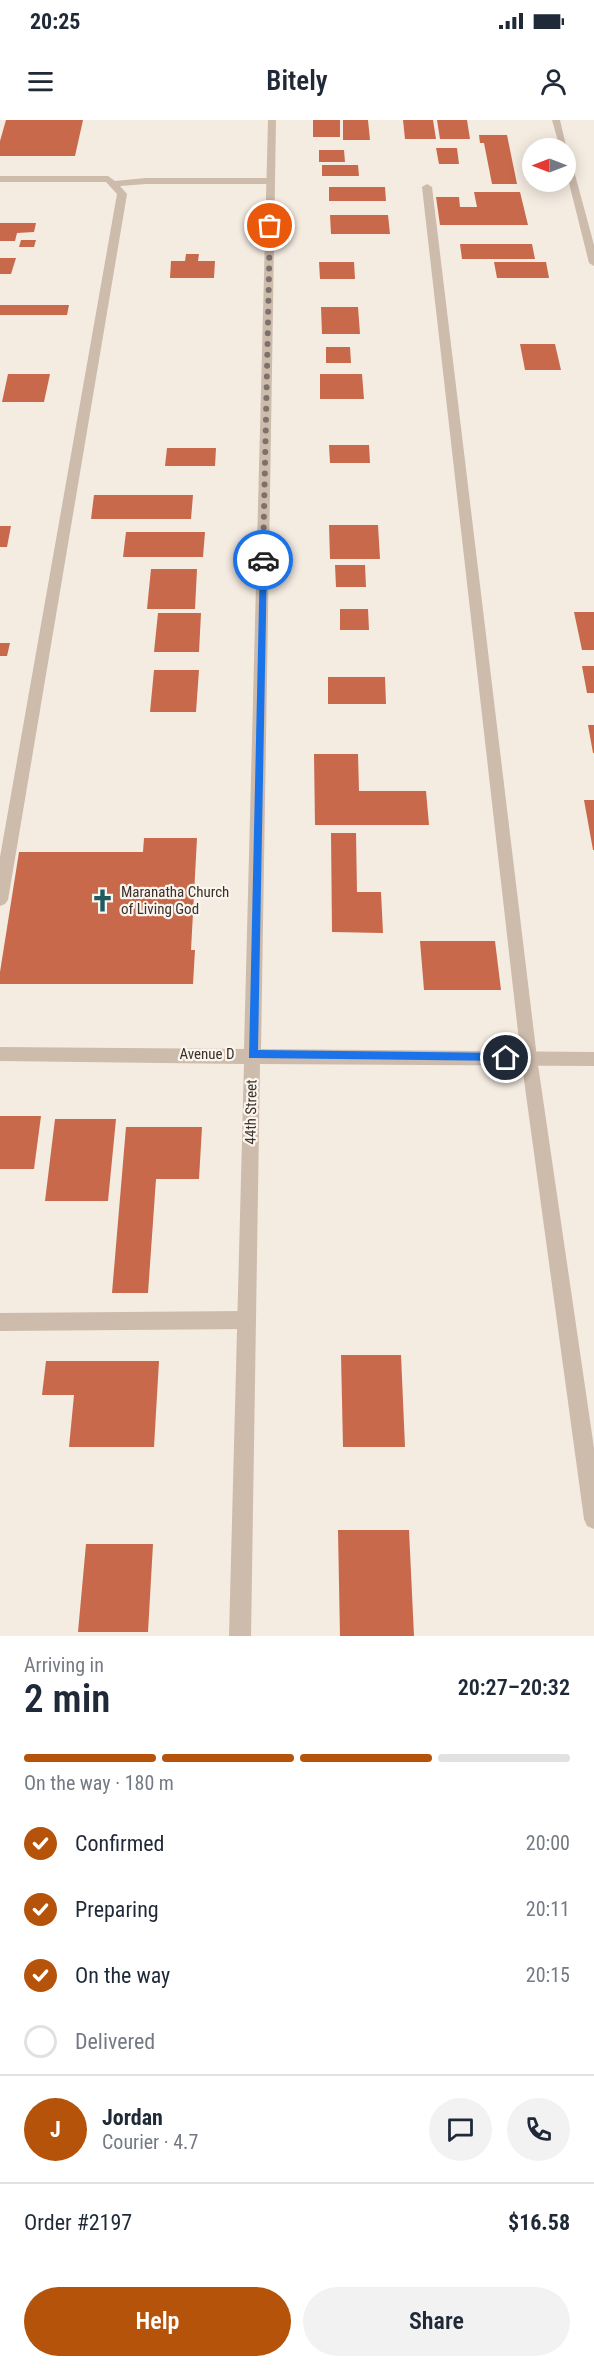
<!DOCTYPE html>
<html lang="en">
<head>
<meta charset="utf-8">
<style>
  body { margin:0; font-family:"Roboto Condensed",sans-serif; background:#f2f2f3; color:#1f2937; height:100vh; display:flex; flex-direction:column; font-size:22px; white-space:nowrap }
  * { box-sizing:border-box; margin:0 }
  p { font-size:20px; color:#747a83 }
  .icon { flex:none; width:33px; height:33px; fill:none; stroke:currentColor; stroke-width:2; stroke-linecap:round; stroke-linejoin:round }
  .map { position:relative; height:1516px; overflow:hidden }
  .sheet { display:flex; flex-direction:column; background:#fff; flex:1 }
  .sheet>* { flex:none }
  .needle { width:39px; rotate:270deg }
  .fabs { position:absolute; left:522px; top:18px; display:grid; gap:12px }
  .fabs a { display:grid; place-items:center; width:54px; height:54px; border-radius:50%; background:#fff; box-shadow:0 3px 15px #0003; font-size:30px }
  .pin { position:absolute; display:grid; place-items:center; width:51px; height:51px; color:#fff; margin:-26px; border:3px solid #fff; border-radius:50%; box-shadow:0 2px 6px #0007 }
  .courier { position:absolute; display:grid; place-items:center; width:60px; height:60px; margin:-30px; border:4px solid #1a73e8; border-radius:50%; background:#fff; color:#222; box-shadow:0 2px 8px #0007 }
  .headline em { font-style:normal; font-weight:600 }
  .headline div { display:flex; flex-direction:column-reverse }
  .headline { display:flex; align-items:center; justify-content:space-between; height:102px; padding:0 24px }
  h1 { font-size:39px; font-weight:600; line-height:45px }
  .bar { display:grid; grid-template-columns:repeat(4,1fr); gap:9px 6px; align-content:center; height:72px; padding:0 24px }
  .bar i { height:8px; border-radius:4px; background:#e0e1e3 }
  .bar .on { background:#b45309 }
  .bar p { grid-column:span 4 }
  .line { display:flex; align-items:center; gap:15px; padding:0 24px; border-top:2px solid #e0e1e3 }
  .line div { flex:1 }
  .round { display:grid; place-items:center; flex:none; width:63px; height:63px; border-radius:32px; background:#f2f2f3 }
  ol { padding:0 24px; list-style:none }
  li { display:flex; align-items:center; gap:18px; height:66px }
  li p { margin-inline-start:auto }
  li .icon { padding:6px; border-radius:50%; background:#b45309; color:#fff; stroke-width:4 }
  li:last-child { color:#747a83 }
  li i { width:33px; height:33px; border:3px solid #e0e1e3; border-radius:50% }
  .primary-button { display:flex; gap:12px; margin-top:auto; padding:12px 24px }
  .primary-button a { flex:1; height:69px; border-radius:36px; background:#b45309; color:#fff; font-size:24px; font-weight:600; line-height:69px; text-align:center }
  .primary-button a+a { background:#f2f2f3; color:#1f2937 }
  .status { display:flex; justify-content:space-between; align-items:center; height:42px; padding:0 30px; background:#fff; direction:ltr }
  .status svg { height:16px; fill:currentColor }
  header { display:flex; justify-content:space-between; align-items:center; height:78px; padding:0 24px; background:#fff; font-size:27px; font-weight:600 }
  .map>svg:first-child { display:block }
</style>
</head>
<body>
<div class="status"><b>20:25</b><svg viewBox="0 0 49 12"><path d="M0 12V9h3v3zM5 12V6h3v6zM10 12V3h3v9zM15 12V0h3v12zM26 1h20v11H26zM47 4h2v5h-2z"/></svg></div>
<header><svg class="icon" aria-label="menu" viewBox="0 0 24 24"><path d="M4 6h16M4 12h16M4 18h16"/></svg>Bitely<svg class="icon" aria-label="person" viewBox="0 0 24 24"><circle cx="12" cy="8" r="4"/><path d="M4 21q1-7 8-7t8 7"/></svg></header>
<div class="map">
<svg width="594" height="1516" viewBox="0 0 594 1516">
  <rect width="100%" height="100%" fill="#f4ebe1"/>
  <path fill="#c8694b" d="M6,0H83L75,36H0V21Z
    M313,0H340V17H313Z
    M343,0H368L370,20H343Z
    M403,0H433L436,19H405Z
    M437,0H467L470,19H440Z
    M479,15H507L517,64H492L484,23H480Z
    M436,28H457L459,44H439Z
    M319,30H344L345,42H319Z
    M322,45H358L359,56H322Z
    M329,67H385L386,81H329Z
    M474,72H520L528,105H440L436,77H459L460,87H477Z
    M330,95H388L390,114H331Z
    M0,103H36L34,112L17,113L15,121H0Z
    M21,120H36L34,127H19Z
    M460,124H532L535,139H462Z
    M186,134H199L198,141H215L214,158H170L171,141H185Z
    M0,138H16L11,154H0Z
    M319,142H354L355,159H320Z
    M494,142H546L549,158H497Z
    M0,185H69L67,195H0Z
    M321,187H358L360,214H322Z
    M520,224H555L561,250H525Z
    M326,227H350L351,243H326Z
    M8,254H50L44,282H2Z
    M320,254H362L364,279H320Z
    M329,325H369L370,343H330Z
    M167,328H216L215,346H165Z
    M94,375H193L191,399H91Z
    M329,405H378L380,439H330Z
    M0,406H11L7,427H0Z
    M126,412H205L203,437H123Z
    M335,445H365L366,467H336Z
    M151,449H197L195,489H147Z
    M340,489H368L369,510H340Z
    M574,492H594V530H582Z
    M158,493H201L199,532H154Z
    M0,523H10L7,536H0Z
    M582,546H594V573H587Z
    M154,550H199L196,592H150Z
    M328,557H385L386,584H328Z
    M588,605H594V633H593Z
    M314,634H358L359,671H426L429,705H315Z
    M584,680H594V730H593Z
    M331,713H356L357,772H381L383,813L332,812Z
    M144,718H197L191,830H195L193,864H0V852L19,732H143Z
    M420,821H495L501,870H424Z
    M0,996H41L34,1049H0Z
    M55,999H116L108,1081H45Z
    M126,1007H202L199,1059H156L148,1173H112Z
    M341,1235H401L405,1327H343Z
    M46,1241H159L154,1327H69L74,1275H42Z
    M338,1410H409L414,1516H340Z
    M86,1424H153L148,1512H78Z"/>
  <g fill="none" stroke-linecap="round" stroke-linejoin="round">
    <path fill="#cdbbac" fill-rule="evenodd" d="M0,56H108L115,61L146,58H270L274,61L270,64H146L120,66L127,74L8,780L5,784L0,786V737L117,74L106,62H0Z
      M427,64L432,67L537,938L594,1328V1409L587,1406L584,1399L521,938L422,67Z
      M247,1191L254,1193L256,1200L254,1207L247,1209L0,1211V1193Z"/>
    <path fill="#cdbbac" fill-rule="evenodd" d="M268,0H276L261,929L594,932V946L260,944L251,1516H229L244,944L0,941V927L244,929Z
      M552,0H560L567,30L560,28Z
      M566,33L570,36L594,125V146L589,143L566,51Z"/>
  </g>
  <path fill="#1a73e8" d="M260,439L267,440L258,930L506,933L510,934V941L249,938Z"/>
  <g fill="none" stroke-linecap="round" stroke-linejoin="round">
    <path stroke="#7c716b" stroke-width="6" stroke-dasharray="0 10.8" d="M263,440L270,106"/>
  </g>
  <defs>
    <symbol id="church-bare" viewBox="-9 -9 18 18"><path d="M-1.2-6h2.4v3.5h3.3v2.4h-3.3V6h-2.4V-.1h-3.3v-2.4h3.3Z" fill="#1f5a5e" stroke="#fbf5ee" stroke-width="2.5" paint-order="stroke"/></symbol>
  </defs>
  <g fill-rule="evenodd">
    <use href="#church-bare" x="86" y="764" width="33" height="33"/>
  </g>
  <g text-anchor="middle" stroke-width="4.5" stroke-linejoin="round" paint-order="stroke">
    <g font-size="15" fill="#3b302b" stroke="#fbf5ee" text-anchor="start">
      <text x="121" y="777">Maranatha Church<tspan x="121" dy="17">of Living God</tspan></text>
    </g>
    <g font-size="15" fill="#3b302b" stroke="#fbf5ee">
      <text x="207" y="939">Avenue D</text>
      <text transform="translate(251 992) rotate(-89)" y="5">44th Street</text>
    </g>
  </g>
</svg>
<div class="fabs">
<a><svg class="needle" viewBox="-14 -14 28 28"><path d="M0-13l5 13h-10z" fill="#e53935"/><path d="M0 13l5-13h-10z" fill="#747a83"/></svg></a>
</div>
<div class="pin" style="left:270px;top:106px;background:#ea580c"><svg class="icon" aria-label="bag" viewBox="0 0 24 24"><path d="M5 8h14l-1 12H6zM9 8a3 3 0 0 1 6 0"/></svg></div>
<div class="pin" style="left:506px;top:938px;background:#1f2937"><svg class="icon" aria-label="home" viewBox="0 0 24 24"><path d="M3 11l9-7 9 7M6 9v11h12V9"/></svg></div>
<div class="courier" style="left:263px;top:440px"><svg class="icon" aria-label="car" viewBox="0 0 24 24"><path d="M5 17H2v-5l4-1 3-4h7l3 4 3 1v5h-3M9 17h6M6 11h13"/><circle cx="7" cy="17" r="2"/><circle cx="17" cy="17" r="2"/></svg></div>
</div>
<section class="sheet">
<div class="headline"><div><h1>2 min</h1><p>Arriving in</p></div><em>20:27–20:32</em></div>
<div class="bar"><i class="on"></i><i class="on"></i><i class="on"></i><i></i><p>On the way · 180 m</p></div>
<ol>
<li><svg class="icon" aria-label="check" viewBox="0 0 24 24"><path d="M5 12l5 5 9-10"/></svg>Confirmed<p>20:00</p></li>
<li><svg class="icon" aria-label="check" viewBox="0 0 24 24"><path d="M5 12l5 5 9-10"/></svg>Preparing<p>20:11</p></li>
<li><svg class="icon" aria-label="check" viewBox="0 0 24 24"><path d="M5 12l5 5 9-10"/></svg>On the way<p>20:15</p></li>
<li><i></i>Delivered</li>
</ol>
<div class="line" style="height:108px"><b class="round" style="background:#b45309;color:#fff">J</b><div><b>Jordan</b><p>Courier · 4.7</p></div><a class="round"><svg class="icon" aria-label="chat" viewBox="0 0 24 24"><path d="M4 5h16v11H9l-5 4z"/></svg></a><a class="round"><svg class="icon" aria-label="phone" viewBox="0 0 24 24"><path d="M5 4h4l2 5-3 2q2 4 5 5l2-3 5 2v4C11 20 4 13 5 4z"/></svg></a></div>
<div class="line" style="height:78px"><div>Order #2197</div><b>$16.58</b></div>
<div class="primary-button"><a>Help</a><a>Share</a></div>
</section>
</body>
</html>
